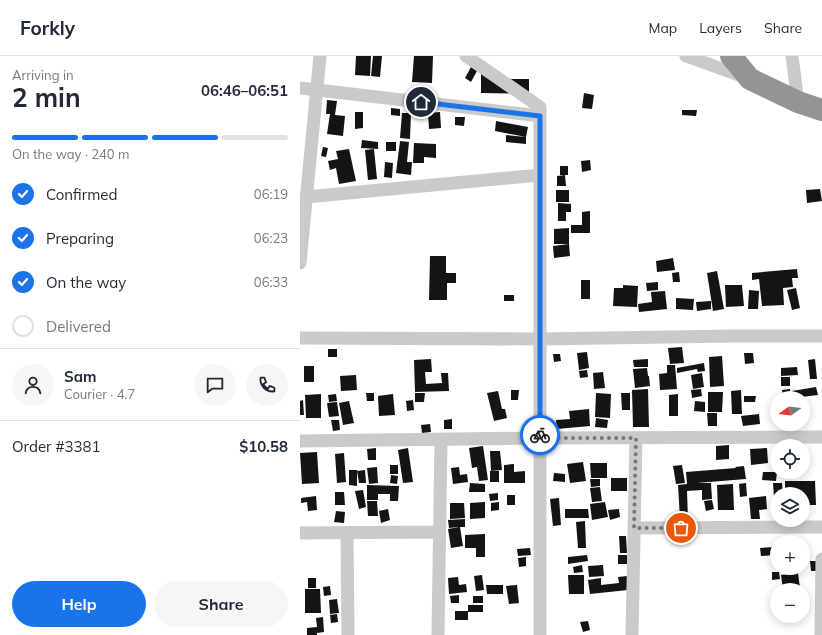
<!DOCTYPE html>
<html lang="en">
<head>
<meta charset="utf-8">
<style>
  body { margin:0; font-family:Mulish,sans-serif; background:#f6f6f7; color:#1f2937; height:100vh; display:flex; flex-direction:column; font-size:15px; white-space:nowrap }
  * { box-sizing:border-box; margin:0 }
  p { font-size:13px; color:#747a83 }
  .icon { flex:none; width:22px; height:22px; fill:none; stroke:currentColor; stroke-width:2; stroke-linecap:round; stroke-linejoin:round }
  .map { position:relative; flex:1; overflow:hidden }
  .details { display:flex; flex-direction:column; background:#fff; width:300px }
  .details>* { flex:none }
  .needle { width:26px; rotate:256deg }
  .buttons { position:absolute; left:470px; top:335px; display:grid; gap:8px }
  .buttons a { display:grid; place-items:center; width:40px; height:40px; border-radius:50%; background:#fff; box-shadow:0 2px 10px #0003; font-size:20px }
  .pin { position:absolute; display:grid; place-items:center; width:34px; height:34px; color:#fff; margin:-17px; border:2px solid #fff; border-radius:50%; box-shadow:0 1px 4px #0007 }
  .courier { position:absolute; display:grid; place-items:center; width:40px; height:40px; margin:-20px; border:3px solid #1a73e8; border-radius:50%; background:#fff; color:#222; box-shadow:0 1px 5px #0007 }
  .summary em { font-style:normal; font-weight:700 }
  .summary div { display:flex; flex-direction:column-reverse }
  .summary { display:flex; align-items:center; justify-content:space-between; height:68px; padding:0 12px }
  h1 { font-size:26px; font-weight:700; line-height:30px }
  .bar { display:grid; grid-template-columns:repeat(4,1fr); gap:6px 4px; align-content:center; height:48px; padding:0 12px }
  .bar i { height:5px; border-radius:3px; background:#e0e1e3 }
  .bar .current { background:#1a73e8 }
  .bar p { grid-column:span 4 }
  .line { display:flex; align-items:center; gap:10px; padding:0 12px; border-top:1px solid #e0e1e3 }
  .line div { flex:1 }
  .round { display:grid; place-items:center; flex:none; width:42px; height:42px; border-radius:21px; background:#f6f6f7 }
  ol { padding:0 12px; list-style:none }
  li { display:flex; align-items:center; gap:12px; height:44px }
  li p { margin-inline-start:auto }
  li .icon { padding:4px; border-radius:50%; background:#1a73e8; color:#fff; stroke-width:4 }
  li:last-child { color:#747a83 }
  li i { width:22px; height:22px; border:2px solid #e0e1e3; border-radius:50% }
  .cta { display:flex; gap:8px; margin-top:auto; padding:8px 12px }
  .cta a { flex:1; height:46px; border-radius:24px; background:#1a73e8; color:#fff; font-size:16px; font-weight:700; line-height:46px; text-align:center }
  .cta a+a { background:#f6f6f7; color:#1f2937 }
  header { display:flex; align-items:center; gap:24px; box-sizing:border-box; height:56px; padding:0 20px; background:#fff; border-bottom:1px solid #e0e1e3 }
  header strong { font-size:19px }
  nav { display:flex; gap:22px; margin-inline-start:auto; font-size:14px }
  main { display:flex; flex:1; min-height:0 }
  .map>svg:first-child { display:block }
</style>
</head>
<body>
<header>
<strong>Forkly</strong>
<nav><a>Map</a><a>Layers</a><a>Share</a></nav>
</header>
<main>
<section class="details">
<div class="summary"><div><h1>2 min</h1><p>Arriving in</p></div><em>06:46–06:51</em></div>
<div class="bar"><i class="current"></i><i class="current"></i><i class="current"></i><i></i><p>On the way · 240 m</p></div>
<ol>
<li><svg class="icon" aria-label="check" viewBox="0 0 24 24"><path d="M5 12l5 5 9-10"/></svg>Confirmed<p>06:19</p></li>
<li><svg class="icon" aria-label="check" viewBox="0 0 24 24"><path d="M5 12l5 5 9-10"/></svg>Preparing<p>06:23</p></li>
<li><svg class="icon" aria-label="check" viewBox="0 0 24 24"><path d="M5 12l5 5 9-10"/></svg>On the way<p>06:33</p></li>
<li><i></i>Delivered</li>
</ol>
<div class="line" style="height:72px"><a class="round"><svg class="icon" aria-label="person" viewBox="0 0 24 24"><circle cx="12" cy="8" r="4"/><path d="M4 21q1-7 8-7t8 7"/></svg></a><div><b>Sam</b><p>Courier · 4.7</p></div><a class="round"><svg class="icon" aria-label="chat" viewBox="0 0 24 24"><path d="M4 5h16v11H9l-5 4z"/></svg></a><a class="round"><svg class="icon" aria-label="phone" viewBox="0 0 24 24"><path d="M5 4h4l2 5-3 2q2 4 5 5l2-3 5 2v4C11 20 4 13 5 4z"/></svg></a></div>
<div class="line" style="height:52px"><div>Order #3381</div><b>$10.58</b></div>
<div class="cta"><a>Help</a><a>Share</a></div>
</section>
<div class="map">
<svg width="522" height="579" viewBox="0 0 522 579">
  <rect width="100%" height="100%" fill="#fff"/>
  <path fill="#141414" d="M56,0H71L70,20L55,19Z
    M73,0H82L80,21L71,20Z
    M114,0H133L132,27L112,26Z
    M171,11L177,15L171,26L165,22Z
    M181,17L200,23H229V38L181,37Z
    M284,37L294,39L292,53L282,52Z
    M27,44L37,45L35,59L45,60L43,80L27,78L30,58H26Z
    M91,52L100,53V60L91,59Z
    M382,54H397L396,60L382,59Z
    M55,56H63V72L55,73Z
    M140,56L141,72L129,73L128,57Z
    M102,57H111L110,83L100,82Z
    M155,61H165L164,70L155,69Z
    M196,65L228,71L226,81L195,75Z
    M206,79L226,81V88L206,86Z
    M62,84L78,86V93L61,92Z
    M100,85L109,86L107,106H112L111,119L96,117Z
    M86,86H96V95H86Z
    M114,87L136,88V102L124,101V107H113Z
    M23,91L28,92L26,101L21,100Z
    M49,93L56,125L39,128L36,112L30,114L28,105L38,103L36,95Z
    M74,93L77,123L68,124L65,94Z
    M290,104L291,114L282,116L281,105Z
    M85,106L93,107L92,122L84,121Z
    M260,110H268V119H260Z
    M265,119L266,130H257V120Z
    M520,133L522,145L507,147L506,134Z
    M256,134H269V146H256Z
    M258,147L271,148V156H266V165H258Z
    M290,155V177H271V169H282V156Z
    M269,172V188H254V173Z
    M269,188L270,200L254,202L253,190Z
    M130,200H146V217H156V227H147V244H129Z
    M373,202L375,214L357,216L356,205Z
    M497,213L498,222H492L493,231L483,232L484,249L462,250L459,223L452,224V217Z
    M417,215L424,253L413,255L407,217Z
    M379,216L380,226H373L372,217Z
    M281,224H290V243H281Z
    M358,226V234L347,235L346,227Z
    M323,229L338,230L337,251L313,250L314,232H323Z
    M425,229H442L444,250L426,251Z
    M496,232L500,252L492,254L487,234Z
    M449,234L459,235L458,253H448Z
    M365,235L367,253L339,256L338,248L352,246L351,236Z
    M204,239H214V245H204Z
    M376,242L394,243L393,254L376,253Z
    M411,245V253L397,255L396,246Z
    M382,291L384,307L370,308L368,292Z
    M28,293H37V301H28Z
    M287,296L289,312L279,314L277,297Z
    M444,297H453L454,307L445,308Z
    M253,298H260L261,305L254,306Z
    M422,300L424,330L410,331L409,301Z
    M131,303L132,316H125L126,328L142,327L141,317H148L149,335L115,336L114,304Z
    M348,303V311H334L333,304Z
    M515,303L517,323H510L508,304Z
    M404,307L405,315L398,316L397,313L377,317V312Z
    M367,309H375L377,333L360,334L359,318L367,317Z
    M4,310H14V326H4Z
    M497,311L498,319L481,320V312Z
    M347,312L348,320H349L350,330L335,332L333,313Z
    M287,314L288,321L280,322L279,315Z
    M303,316L305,332L294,333L293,317Z
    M402,317L404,331L393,333L391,319Z
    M56,319L57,334L41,335L40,320Z
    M481,321H490V330H481Z
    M516,331L518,339L493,342L492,335Z
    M348,333L349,371H333L332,334Z
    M401,333L402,340L392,342L391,334Z
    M490,333L491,342H483L482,334Z
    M211,334H219L218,344H211Z
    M441,334L442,358H432L431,335Z
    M198,335L202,353H205L207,362L194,365L187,337Z
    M408,336H423L422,356H408Z
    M66,337H74V345H67Z
    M115,337H125L124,346H115Z
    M296,337L311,338L310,362L295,361Z
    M321,337H330V354H322Z
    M21,338V362H6L5,339Z
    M36,338L37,345L29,346L28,339Z
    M93,338L95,359L79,360L78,340Z
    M378,338V360H369V339Z
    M444,340H456L455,346H444Z
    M3,344L4,359H0V345Z
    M113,344L114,354L107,355L106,345Z
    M49,345L54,367L43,369L39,347Z
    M395,345L405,346V356L394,355Z
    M37,346L39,360L29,361L27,347Z
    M289,353L290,370L257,373L256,364L270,363L269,355Z
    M407,357H417V370H408Z
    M459,358L460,368L443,370L441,360Z
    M296,362L308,364L307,372L295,371Z
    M152,363V373H144V364Z
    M31,364H39L40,374L33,375Z
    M130,368L131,376L122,377L121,369Z
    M429,389V403L416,404V390Z
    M183,390L188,424L179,425L177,411L172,412L169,392Z
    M76,392V404H68L67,393Z
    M108,392L113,426L103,427L98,394Z
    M467,392L468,407L451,409L450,393Z
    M190,395H200L202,414L191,415Z
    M17,396L19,427L2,428L0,397Z
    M44,397L46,426L37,427L35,398Z
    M283,406L286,425L270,427L267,408Z
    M290,407H307V422H291Z
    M214,408V416L225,415V427H204V409Z
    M90,409H98V418H90Z
    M382,409L385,427L376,428L373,410Z
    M444,410L446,423L397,427H411L412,443L402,444V434L387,435L388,463H380L378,429L387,428L386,416L436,412L435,411Z
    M77,411L78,427L69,428L67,412Z
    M159,411L160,419L167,418L168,426L153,428L151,412Z
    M49,414H57V430L49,429Z
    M65,414L66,427H59L57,415Z
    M190,415H199V426H190Z
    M463,416H477L476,425L462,424Z
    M486,416H494V422H486Z
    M254,417L265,418V426L253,425Z
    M91,419L98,420L97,428L90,427Z
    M311,422H327V435H311Z
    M290,423H300V430L291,431Z
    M485,425H515L516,449H503V438L485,437Z
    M170,427L185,428V436H169Z
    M446,427L447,440L440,441L439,428Z
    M473,427H482L483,438H477V440L474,441Z
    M433,428L434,454H418L417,429Z
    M67,429L99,430L98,445H90V438H78V444H67Z
    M300,431L302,445L292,446L290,432Z
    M63,434L66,451L59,453L55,435Z
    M35,436H44L45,449H35Z
    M198,437V444L190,445L189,438Z
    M207,439H215V449H207Z
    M16,440L17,454L8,455L7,446L1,447V442Z
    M466,440L467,453L459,454L460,463H451L449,442Z
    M259,442L261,469L253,470L250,443Z
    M412,444L414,453L406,455L404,445Z
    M67,445H77L78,460H68Z
    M185,446V462L170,463V447Z
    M199,446V454L191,455V447Z
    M305,446L308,461L292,464L290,448Z
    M150,447H164L165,462L150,463Z
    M88,453L90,464L81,467L79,455Z
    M265,453H288L289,462H265Z
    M319,453L320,461L310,464L308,454Z
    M36,455L45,456L44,467L34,466Z
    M165,463V471H160L163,490L151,492L148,473L159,471L149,472L148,464Z
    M285,465L286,492H278L276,466Z
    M185,478V501H176V492H165V479Z
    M319,480H326L327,497H320Z
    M475,491V499L461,500L460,492Z
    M230,492L231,499L218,500L217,493Z
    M287,499L288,505L268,508V501Z
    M318,499H327V508H318Z
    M226,501V510L219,511L218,502Z
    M510,505H517V515H511Z
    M282,509L283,516L274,517L273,511Z
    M303,509L304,520L289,521L288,510Z
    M472,516H479L480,523L472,524Z
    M498,517L500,532L483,534L481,519Z
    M182,519L184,534L176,535L174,520Z
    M268,519H284V538H269Z
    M327,520L328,534L290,538L288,524L301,522V529L319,527L318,521Z
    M158,521L159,529L166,528L167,536L149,538L148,522Z
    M8,522H16V532H8Z
    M186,529H203V538H187Z
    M217,529L219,547L209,548L206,530Z
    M30,530L31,539L24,540L23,531Z
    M5,533H20L21,557H5Z
    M159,539V547H151L150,540Z
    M173,540H183V547H173Z
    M37,543L39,557L30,558L29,544Z
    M168,549H183V556H168Z
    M155,555H168V564H155Z
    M37,558L38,566L31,567L30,559Z
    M23,561L24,576L17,577V579H7V572L17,571L16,562Z
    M288,565L290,574L283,576L280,566Z"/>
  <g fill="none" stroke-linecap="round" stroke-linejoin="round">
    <path stroke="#cacaca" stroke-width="13" d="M166,0L240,51V579
      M386,0L447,22
      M492,0L498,46
      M0,32L240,60
      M6,141L240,119
      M0,207L20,0
      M0,282L240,283L433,280H522
      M0,385L240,382L522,381
      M334,472L522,471
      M0,477L139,476
      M47,477L48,579
      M138,579L141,383
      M332,579L336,382
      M521,579L522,503"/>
    <path stroke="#949494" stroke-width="22" d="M431,0L450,23L498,46L522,54"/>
  </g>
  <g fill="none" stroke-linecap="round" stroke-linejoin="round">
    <path stroke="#767676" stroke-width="4" stroke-dasharray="0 7.2" d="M240,379V382H336L334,472H381"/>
    <path stroke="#1a73e8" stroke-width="5" d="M121,46L240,60V379"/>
  </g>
</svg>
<div class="buttons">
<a><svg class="needle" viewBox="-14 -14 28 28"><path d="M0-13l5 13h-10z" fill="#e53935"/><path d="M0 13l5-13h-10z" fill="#747a83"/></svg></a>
<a><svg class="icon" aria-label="locate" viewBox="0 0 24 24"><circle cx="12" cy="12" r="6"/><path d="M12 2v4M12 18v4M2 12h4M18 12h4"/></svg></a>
<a><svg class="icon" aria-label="layers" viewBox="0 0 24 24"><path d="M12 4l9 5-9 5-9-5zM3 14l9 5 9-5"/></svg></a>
<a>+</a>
<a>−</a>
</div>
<div class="pin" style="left:381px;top:472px;background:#ea580c"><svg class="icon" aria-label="bag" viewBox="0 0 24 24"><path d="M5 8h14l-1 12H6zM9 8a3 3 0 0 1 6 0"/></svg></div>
<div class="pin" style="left:121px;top:46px;background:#1f2937"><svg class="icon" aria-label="home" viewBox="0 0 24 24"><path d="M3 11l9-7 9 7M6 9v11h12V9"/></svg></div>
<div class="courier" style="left:240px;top:379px"><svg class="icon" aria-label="bike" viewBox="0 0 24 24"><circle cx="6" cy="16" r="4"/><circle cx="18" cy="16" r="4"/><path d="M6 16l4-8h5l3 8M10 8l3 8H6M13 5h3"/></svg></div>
</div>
</main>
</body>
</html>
